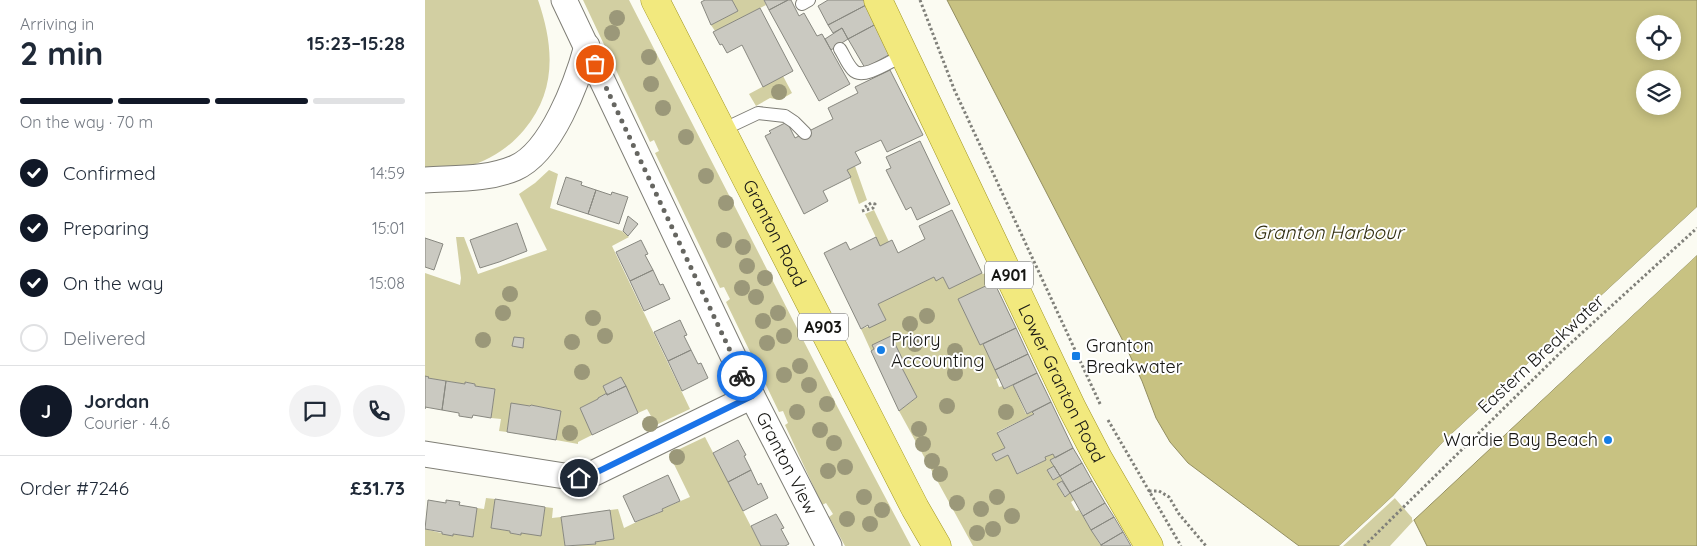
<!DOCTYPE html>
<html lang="en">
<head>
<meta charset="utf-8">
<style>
  body { margin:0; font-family:Quicksand,sans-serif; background:#f2f2f3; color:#1f2937; height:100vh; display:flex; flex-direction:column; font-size:19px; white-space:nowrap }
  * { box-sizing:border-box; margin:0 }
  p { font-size:16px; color:#747a83 }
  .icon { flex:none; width:28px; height:28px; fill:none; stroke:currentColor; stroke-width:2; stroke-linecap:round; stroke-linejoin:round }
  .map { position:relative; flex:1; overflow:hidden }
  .details { display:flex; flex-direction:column; background:#fff; width:425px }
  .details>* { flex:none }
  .tools { position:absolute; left:1211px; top:15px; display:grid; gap:10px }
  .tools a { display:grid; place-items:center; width:45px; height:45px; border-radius:50%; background:#fff; box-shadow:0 2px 12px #0003; font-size:25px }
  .pin { position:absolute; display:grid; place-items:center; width:42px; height:42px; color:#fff; margin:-21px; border:2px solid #fff; border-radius:50%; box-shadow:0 1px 5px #0007 }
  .courier { position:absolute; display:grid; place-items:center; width:50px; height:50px; margin:-25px; border:4px solid #1a73e8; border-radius:50%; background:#fff; color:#222; box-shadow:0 1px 6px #0007 }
  .overview em { font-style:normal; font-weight:800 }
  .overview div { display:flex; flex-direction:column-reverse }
  .overview { display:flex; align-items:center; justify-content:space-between; height:85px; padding:0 20px }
  h1 { font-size:32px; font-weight:800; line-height:38px }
  .bar { display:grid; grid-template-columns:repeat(4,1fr); gap:8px 5px; align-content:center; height:60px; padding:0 20px }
  .bar i { height:6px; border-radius:4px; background:#e0e1e3 }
  .bar .selected { background:#111827 }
  .bar p { grid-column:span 4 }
  .line { display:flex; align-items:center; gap:12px; padding:0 20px; border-top:1px solid #e0e1e3 }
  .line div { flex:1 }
  .round { display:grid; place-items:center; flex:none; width:52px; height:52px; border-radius:26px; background:#f2f2f3 }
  ol { padding:0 20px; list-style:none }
  li { display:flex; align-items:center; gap:15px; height:55px }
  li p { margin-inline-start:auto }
  li .icon { padding:5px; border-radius:50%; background:#111827; color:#fff; stroke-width:4 }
  li:last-child { color:#747a83 }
  li i { width:28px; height:28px; border:2px solid #e0e1e3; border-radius:50% }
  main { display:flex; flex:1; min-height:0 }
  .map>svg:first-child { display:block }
</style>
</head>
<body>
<main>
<section class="details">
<div class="overview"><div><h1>2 min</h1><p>Arriving in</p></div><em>15:23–15:28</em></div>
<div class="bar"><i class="selected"></i><i class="selected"></i><i class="selected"></i><i></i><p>On the way · 70 m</p></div>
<ol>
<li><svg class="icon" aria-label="check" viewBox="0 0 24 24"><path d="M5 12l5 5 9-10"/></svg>Confirmed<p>14:59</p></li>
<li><svg class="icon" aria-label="check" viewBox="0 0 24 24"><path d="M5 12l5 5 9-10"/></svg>Preparing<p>15:01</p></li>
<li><svg class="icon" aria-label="check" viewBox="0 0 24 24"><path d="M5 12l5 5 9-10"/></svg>On the way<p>15:08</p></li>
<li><i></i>Delivered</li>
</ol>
<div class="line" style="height:90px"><b class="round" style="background:#111827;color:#fff">J</b><div><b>Jordan</b><p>Courier · 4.6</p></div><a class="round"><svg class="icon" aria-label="chat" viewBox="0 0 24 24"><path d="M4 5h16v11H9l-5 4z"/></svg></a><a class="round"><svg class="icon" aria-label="phone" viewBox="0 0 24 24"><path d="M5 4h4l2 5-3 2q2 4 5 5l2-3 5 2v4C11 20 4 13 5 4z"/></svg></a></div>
<div class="line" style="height:65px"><div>Order #7246</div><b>£31.73</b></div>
</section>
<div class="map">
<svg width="1272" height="546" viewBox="0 0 1272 546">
  <rect width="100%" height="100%" fill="#fbfbf2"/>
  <path fill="#d2cfa2" d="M0,0H113C129,46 132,91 99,130C84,148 65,160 42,167C29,170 13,169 0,169Z
    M158,0H204L413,408L486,546H420L404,517L408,514L401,503L397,505L360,425L363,423L358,411L354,412L301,302L305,299L299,287L295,288L230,153L234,151L229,140L225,142Z
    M307,0H339L341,5L290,31L286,25L313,11Z
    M358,76L367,93L355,100L345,98L331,106L324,94Z
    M430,166L442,200L434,204L422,170Z
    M124,170L133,174L125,208L197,231L204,237L187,246L265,409L231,425L222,409L213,413L196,377L178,386L182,393L173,398V399L155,408L167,435L153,442V444L131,440L136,411L106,405L105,406L86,404L82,432L74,431L76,419L66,418L70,389L50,386V384L40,382V384L3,378V377L0,376V273L35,285L36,278L31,237H39L53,274L122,250L94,194L110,183Z
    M449,210L464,242L455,246L440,214Z
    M557,273L558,274L561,273L566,284L533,299L555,345L558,344L574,378L571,379L574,387L578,386L580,389L588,385L601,414L607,412L609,414L572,432L580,448L567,454L571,461L583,455L593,474L621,460L620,457L628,454L630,458L626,461L629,466L622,470L628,480L635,476L637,481L632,484L639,496L645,493L649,500L646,502L651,511L654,510L676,546H548L474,411L492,397L477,368L481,366L466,336L448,345L449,349L446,351L436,329L461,320L453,304L509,277L511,280L518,277L524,289Z
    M280,437L336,546H0V529L28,536V534L47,537L52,508L59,509L61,498L70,499L66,528L85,531V533L95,535L96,533L116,535L120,507L128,508L127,518L136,517L140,546L170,544V542L189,539L185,510L193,509L199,528L228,514L229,515L238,511L237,509L265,497L244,454Z
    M968,496L989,520L965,546H914Z"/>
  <path fill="#c8c282" stroke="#938e61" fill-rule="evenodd" d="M522,0H1272V207L1020,440L968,496L914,546H874L763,463L745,442L731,418L717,381L699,343ZM1220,24H1248V51H1220ZM1220,79H1248V106H1220Z
    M1272,255V546H1002L989,520Z"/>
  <path fill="#fbfbf2" d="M1272,207V210L1022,442L970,498L918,546H914L968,496L1020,440Z
    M1272,252V255L987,521V518Z"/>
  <path fill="#cac9c1" stroke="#888880" d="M280,0H307L313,11L286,25L276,2Z
    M339,0H363L344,10Z
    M363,0H366L374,16L379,13L392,36L397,34L425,84L394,101L344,10Z
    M403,0H440L443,4L403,25L393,6Z
    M443,4L453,23L423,39L417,28L408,33L403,25Z
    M335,8L368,71L338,87L317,45L302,53L297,44L295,45L288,32Z
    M453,23L469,52L440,68L423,39Z
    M417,28L423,39L406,50L400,39Z
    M465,70L498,135L462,152L456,140L430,152L436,163L422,170L426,177L398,191L403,201L379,214L340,136L346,133L344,131L362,122L370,138L408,119L403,108L433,93L430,87Z
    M495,141L525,204L492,220L486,207L481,210L461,170L466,168L461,157Z
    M141,177L157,182L156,185L171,190L163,214L132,204Z
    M171,190L186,195L187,192L203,197L194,224L163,214Z
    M527,210L557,273L524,289L518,277L511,281L509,277L453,304L461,320L444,328L443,325L436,329L399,253L421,242L425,250L451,237L455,246L467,240L473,253L500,239L494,226Z
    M203,216L213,224L203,236L198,231Z
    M92,223L102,251L74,262L55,268L45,240Z
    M0,238L18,244L9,270L0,267Z
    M216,240L223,254L220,255L228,270L205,281L191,252Z
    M228,270L235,285L238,284L245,299L219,311L205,281Z
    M569,282L591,328L555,345L533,299Z
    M255,320L262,335L259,336L266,350L243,361L229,332Z
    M591,328L603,354L570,370L558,344Z
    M466,336L481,366L477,368L492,397L474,411L446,351L449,349L447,345Z
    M89,337L99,338L98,348L87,346Z
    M266,350L273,364L276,363L283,378L257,391L243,361Z
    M603,354L612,373L579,389L570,370Z
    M612,373L626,402L602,414L588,385Z
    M0,376L4,377L3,378L21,381L17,410L0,407V409Z
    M196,377L201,386L182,395L178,386Z
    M21,381L40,384V382L50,384V386L70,389L66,418L48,415L47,418L34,416V413L17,410Z
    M201,386L213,413L167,435L155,408L173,399V398L182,393V395Z
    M626,402L648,448L630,458L628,454L620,457L621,460L592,474L583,455L571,461L567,454L580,448L572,433L609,414L607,412Z
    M86,403L105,406L106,405L136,411L131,440L82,432Z
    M313,440L321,455L319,456L326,470L303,482L288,453Z
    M648,448L657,463L635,476L625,460Z
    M657,463L667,481L645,493L635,476Z
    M629,466L635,476L628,480L622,470Z
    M326,470L333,485L336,483L343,498L318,511L303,482Z
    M243,475L255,501L237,509L238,511L210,522L198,496Z
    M637,481L645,493L640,497L632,484Z
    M667,481L680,503L658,516L645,493Z
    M70,499L120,507L116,536L96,533V535L85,533V531L66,528Z
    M3,500L21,503V500L35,502L34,505L52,508L48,537L28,534V536L17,534V532L0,529Z
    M680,503L689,517L666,530L658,516Z
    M185,510L189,539L170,542L171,544L140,546L136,517Z
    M351,514L359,528L356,529L364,544L360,546H336L326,526Z
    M689,517L698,532L676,545L666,530Z
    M698,532L706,546H676V545Z"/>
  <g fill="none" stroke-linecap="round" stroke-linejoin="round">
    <defs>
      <path id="service" d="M377,4L384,0
        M415,49C419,55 422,64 428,70C438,81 467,60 479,55
        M297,130L333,113L360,116L369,122L380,133"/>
      <g id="minor">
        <path id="s1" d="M139,0L327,396L404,546"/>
        <path d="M0,180C30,178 62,180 90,168C127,152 152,82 162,46"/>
        <path d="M0,454L146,477H161L327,396"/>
      </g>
      <g id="primary">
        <path id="s2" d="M230,0L490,508L512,546"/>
        <path id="s3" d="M453,0L647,408L673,458L724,546"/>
      </g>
    </defs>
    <use href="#service" stroke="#7f7e76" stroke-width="14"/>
    <use href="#minor" stroke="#7f7e76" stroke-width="27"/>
    <use href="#primary" stroke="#a09521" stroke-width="29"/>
    <path stroke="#80807a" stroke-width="3" stroke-dasharray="2.5 2.5" stroke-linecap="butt" d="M495,0L529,89L676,406
      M437,211L448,208L450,204L446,203L440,207
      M683,420L756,546
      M724,491H734L744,497L754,514L781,546
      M939,546L1136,352L1272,228"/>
    <use href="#service" stroke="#fff" stroke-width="12"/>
    <use href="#minor" stroke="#fff" stroke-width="25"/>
    <use href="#primary" stroke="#f2e97e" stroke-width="28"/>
  </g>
  <g fill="#9b9879">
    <circle cx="192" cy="18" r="8"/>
    <circle cx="187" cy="33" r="8"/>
    <circle cx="224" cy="57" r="8"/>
    <circle cx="226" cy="84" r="8"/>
    <circle cx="354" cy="92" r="8"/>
    <circle cx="238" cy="108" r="8"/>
    <circle cx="261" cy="137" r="8"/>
    <circle cx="281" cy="176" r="8"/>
    <circle cx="301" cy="203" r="8"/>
    <circle cx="299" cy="240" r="8"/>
    <circle cx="318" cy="247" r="8"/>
    <circle cx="322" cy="266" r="8"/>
    <circle cx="340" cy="278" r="8"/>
    <circle cx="317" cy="288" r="8"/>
    <circle cx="85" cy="294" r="8"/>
    <circle cx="331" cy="297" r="8"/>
    <circle cx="78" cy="313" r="8"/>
    <circle cx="353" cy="313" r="8"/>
    <circle cx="502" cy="316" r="8"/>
    <circle cx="168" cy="318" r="8"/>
    <circle cx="338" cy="321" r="8"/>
    <circle cx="485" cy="324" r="8"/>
    <circle cx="180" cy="336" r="8"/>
    <circle cx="359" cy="336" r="8"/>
    <circle cx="58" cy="340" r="8"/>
    <circle cx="147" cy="342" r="8"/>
    <circle cx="342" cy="343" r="8"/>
    <circle cx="490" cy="344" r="8"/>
    <circle cx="530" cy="351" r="8"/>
    <circle cx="375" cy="366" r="8"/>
    <circle cx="157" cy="372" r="8"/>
    <circle cx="530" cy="373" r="8"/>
    <circle cx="359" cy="375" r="8"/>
    <circle cx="384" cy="385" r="8"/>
    <circle cx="402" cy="404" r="8"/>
    <circle cx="522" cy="406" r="8"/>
    <circle cx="372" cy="412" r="8"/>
    <circle cx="581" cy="412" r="8"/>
    <circle cx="225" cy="424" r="8"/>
    <circle cx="494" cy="429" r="8"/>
    <circle cx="395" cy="430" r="8"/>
    <circle cx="145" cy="433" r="8"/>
    <circle cx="409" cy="443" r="8"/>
    <circle cx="498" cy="444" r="8"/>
    <circle cx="252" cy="457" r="8"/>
    <circle cx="507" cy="461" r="8"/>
    <circle cx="420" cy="467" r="8"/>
    <circle cx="403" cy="471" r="8"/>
    <circle cx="515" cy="474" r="8"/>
    <circle cx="439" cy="497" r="8"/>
    <circle cx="572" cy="497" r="8"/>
    <circle cx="532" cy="503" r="8"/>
    <circle cx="556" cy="509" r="8"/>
    <circle cx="457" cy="510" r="8"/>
    <circle cx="587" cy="516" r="8"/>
    <circle cx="422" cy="519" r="8"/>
    <circle cx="445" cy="524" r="8"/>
    <circle cx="568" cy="529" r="8"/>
    <circle cx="552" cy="533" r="8"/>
  </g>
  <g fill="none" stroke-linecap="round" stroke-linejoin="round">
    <path stroke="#666661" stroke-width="5" stroke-dasharray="0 9" d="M170,64L317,376"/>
    <path stroke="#1a73e8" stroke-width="6" d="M154,478L168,474L327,396L317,376"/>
  </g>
  <g fill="#157de5" stroke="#fff" stroke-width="2">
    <circle cx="456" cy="350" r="5"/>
    <rect x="646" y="351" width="10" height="10" rx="2.5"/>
    <circle cx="1183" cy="440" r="5"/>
  </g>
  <g text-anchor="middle" stroke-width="4" stroke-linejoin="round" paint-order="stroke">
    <g fill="#fff" stroke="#5c5c5a" stroke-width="1">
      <rect x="560" y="261.5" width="48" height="27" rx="4"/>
      <rect x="373" y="313.5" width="50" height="27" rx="4"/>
    </g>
    <g font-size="16" font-weight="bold" fill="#161613">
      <text x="584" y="281">A901</text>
      <text x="398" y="333">A903</text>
    </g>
    <g font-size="18" fill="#161613" stroke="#fff">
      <text dy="6" stroke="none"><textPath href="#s2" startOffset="262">Granton Road</textPath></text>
      <text transform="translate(1116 354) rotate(-43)" y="6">Eastern Breakwater</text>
      <text dy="6" stroke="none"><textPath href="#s3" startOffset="425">Lower Granton Road</textPath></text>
      <text dy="6" stroke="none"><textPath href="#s1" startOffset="514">Granton View</textPath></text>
    </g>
    <g font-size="18" fill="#161613" stroke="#fff" text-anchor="start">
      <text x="466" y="346">Priory<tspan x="466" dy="21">Accounting</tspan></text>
      <text x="661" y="352">Granton<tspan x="661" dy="21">Breakwater</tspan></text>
      <text x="1173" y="446" text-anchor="end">Wardie Bay Beach</text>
    </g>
    <g font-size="19" font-style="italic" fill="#2f2c0f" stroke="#fff">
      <text x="903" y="239">Granton Harbour</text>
    </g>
  </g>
</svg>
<div class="tools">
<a><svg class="icon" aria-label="locate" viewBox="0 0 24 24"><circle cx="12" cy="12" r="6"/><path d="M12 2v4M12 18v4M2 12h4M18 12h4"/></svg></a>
<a><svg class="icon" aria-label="layers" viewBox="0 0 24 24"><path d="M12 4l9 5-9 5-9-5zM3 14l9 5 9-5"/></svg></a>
</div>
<div class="pin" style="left:170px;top:64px;background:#ea580c"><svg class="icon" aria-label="bag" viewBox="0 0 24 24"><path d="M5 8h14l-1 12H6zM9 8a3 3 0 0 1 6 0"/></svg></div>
<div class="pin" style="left:154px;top:478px;background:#1f2937"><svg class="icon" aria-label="home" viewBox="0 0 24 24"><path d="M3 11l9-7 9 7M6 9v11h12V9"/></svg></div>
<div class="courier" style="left:317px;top:376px"><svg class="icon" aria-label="bike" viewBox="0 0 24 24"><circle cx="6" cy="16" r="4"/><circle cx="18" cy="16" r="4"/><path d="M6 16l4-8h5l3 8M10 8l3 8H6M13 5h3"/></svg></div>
</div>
</main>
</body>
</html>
